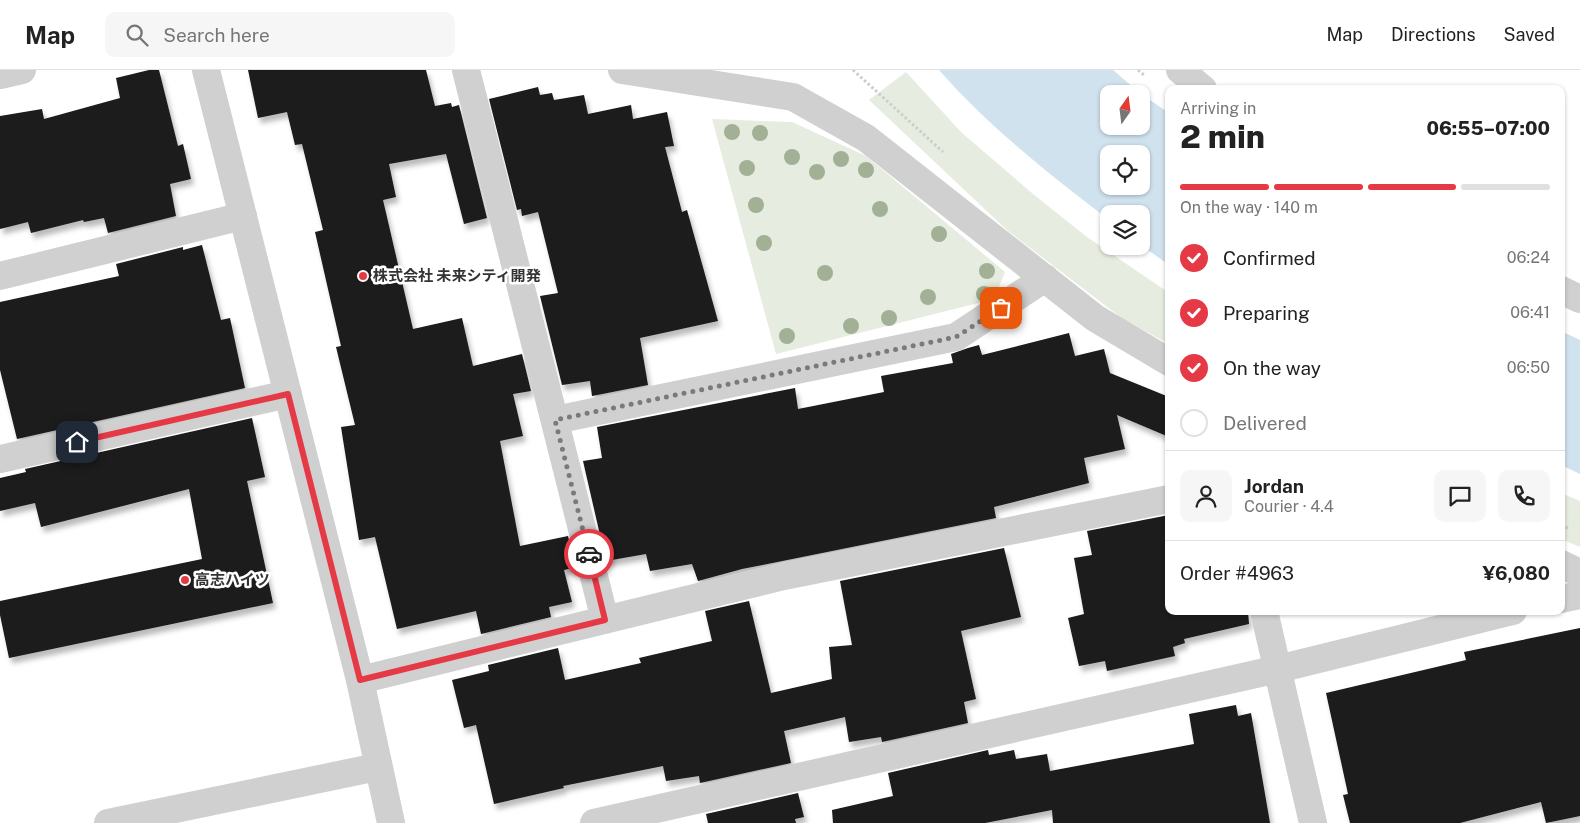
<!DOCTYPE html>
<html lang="en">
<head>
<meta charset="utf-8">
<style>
  body { margin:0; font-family:"Public Sans","Noto Sans JP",sans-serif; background:#f6f6f6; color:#222; height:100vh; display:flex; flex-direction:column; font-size:19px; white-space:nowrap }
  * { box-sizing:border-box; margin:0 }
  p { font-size:16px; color:#767676 }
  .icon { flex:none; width:28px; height:28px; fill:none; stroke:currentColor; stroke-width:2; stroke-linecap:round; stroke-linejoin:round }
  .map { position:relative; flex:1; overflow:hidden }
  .side { position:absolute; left:1165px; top:15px; width:400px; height:530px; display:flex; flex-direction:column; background:#fff; border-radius:10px; box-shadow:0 1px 4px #0004 }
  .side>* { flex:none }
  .needle { width:32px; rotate:14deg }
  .controls { position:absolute; left:1100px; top:15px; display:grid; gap:10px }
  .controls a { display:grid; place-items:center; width:50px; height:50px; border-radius:10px; background:#fff; box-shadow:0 1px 4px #0004; font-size:25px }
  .pin { position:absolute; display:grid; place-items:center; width:42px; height:42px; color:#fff; margin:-21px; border-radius:10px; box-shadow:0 2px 8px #0006 }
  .courier { position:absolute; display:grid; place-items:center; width:50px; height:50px; margin:-25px; border:4px solid #e63946; border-radius:50%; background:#fff; color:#222; box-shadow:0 1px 6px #0007 }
  .head em { font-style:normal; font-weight:800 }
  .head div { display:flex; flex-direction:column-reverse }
  .head { display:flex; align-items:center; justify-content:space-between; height:85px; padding:0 15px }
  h1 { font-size:32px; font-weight:800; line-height:38px }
  .bar { display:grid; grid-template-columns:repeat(4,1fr); gap:8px 5px; align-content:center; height:60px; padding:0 15px }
  .bar i { height:6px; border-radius:4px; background:#e0e0e0 }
  .bar .current { background:#e63946 }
  .bar p { grid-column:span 4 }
  .line { display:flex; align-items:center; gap:12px; padding:0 15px; border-top:1px solid #e0e0e0 }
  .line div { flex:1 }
  .round { display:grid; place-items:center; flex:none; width:52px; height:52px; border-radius:10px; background:#f6f6f6 }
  ol { padding:0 15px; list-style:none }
  li { display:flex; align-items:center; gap:15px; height:55px }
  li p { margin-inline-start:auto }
  li .icon { padding:5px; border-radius:50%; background:#e63946; color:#fff; stroke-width:4 }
  li:last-child { color:#767676 }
  li i { width:28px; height:28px; border:2px solid #e0e0e0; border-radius:50% }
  header { display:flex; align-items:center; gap:30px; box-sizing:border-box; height:70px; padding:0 25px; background:#fff; border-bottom:1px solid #e0e0e0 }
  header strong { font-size:24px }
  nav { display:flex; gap:28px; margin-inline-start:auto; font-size:18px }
  .search { width:350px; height:45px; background:#f6f6f6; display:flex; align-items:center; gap:12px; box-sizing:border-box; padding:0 18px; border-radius:10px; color:#767676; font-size:19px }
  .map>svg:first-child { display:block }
</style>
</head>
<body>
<header>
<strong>Map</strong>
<div class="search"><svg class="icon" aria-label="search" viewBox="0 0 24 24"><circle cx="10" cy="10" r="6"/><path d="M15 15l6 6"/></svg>Search here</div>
<nav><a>Map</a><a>Directions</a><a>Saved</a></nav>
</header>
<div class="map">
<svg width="1580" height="753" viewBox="0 0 1580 753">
  <defs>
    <filter id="shadow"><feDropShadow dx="3" dy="5.5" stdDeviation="2.5" flood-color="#0004"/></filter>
  </defs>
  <rect width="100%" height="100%" fill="#fff"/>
  <path fill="#e6ecdf" d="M906,2L962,63L1033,124L1087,167L1169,223V274L1123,249L1008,161L869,30Z
    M712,49L792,52L866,86L1005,202L994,229L776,284Z
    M1561,423L1580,431V477L1561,469Z"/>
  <path fill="#cfe2ee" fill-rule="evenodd" d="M939,0H1113L1141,24H1109V56H1141V24L1169,43V195L1141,175V144H1109V150C1049,104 989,57 939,0ZM1109,84H1141V116H1109Z
    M1561,261L1580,270V404L1561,395Z"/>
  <path fill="#1a1a1a" filter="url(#shadow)" d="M149,0H159L178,76L183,74L191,109L170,114L176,146L108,163L104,148L84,152L83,150L31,163L28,152L0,159V46L42,39L44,49L120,28L116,8Z
    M248,0H426L435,36L451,33L452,37L459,35L487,148L464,154L446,84L389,94L396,127L383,130L413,259L462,248L473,296L522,284L531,321L513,324L523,366L500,371L520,476L568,466L576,497L564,500L572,532L549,537L551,547L481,564L476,541L397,559L375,467L359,470L341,357L355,355L336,277L341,276L315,162L323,160L302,74L295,75L287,42L258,48Z
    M538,17L540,25L552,23L554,30L584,25L588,44L631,35L633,49L667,42L674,76L665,77L682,142L687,140L718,251L640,268L648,315L592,326L590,311L562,315L540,226L558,223L538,142L522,146L521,139L517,140L489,29Z
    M202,175L221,250L230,248L245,318L17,369L0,300V232L119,206L116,194L183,177V180Z
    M1069,263L1075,286L1104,279L1110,303L1169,327V367L1117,345L1125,379L1084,388L1089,413L994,437L996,448L742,499L698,511L692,494L650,501L646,484L606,491L583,391L602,388L597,357L795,318L798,339L884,322L881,306L953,293L951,284L968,278L979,275L982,285Z
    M252,348L265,407L247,411L273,533L9,588L0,545V531L202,489L189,419L41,457L35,433L0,441V408L26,402L25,399Z
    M1169,445V541H1248L1249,554L1184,569L1185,573L1173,577L1175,586L1107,601L1105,591L1079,596L1068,548L1084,544L1074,488L1092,485L1087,461Z
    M1004,478L1021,547L961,561L976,629L964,632L968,653L882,672L881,667L849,672L845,647L784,661L791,693L700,713L699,706L666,711L663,696L563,716L564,718L494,734L476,655L464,658L452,610L489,601L488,595L558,578L565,610L641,593L639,588L712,571L705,541L749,531L771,623L832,609L829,577L852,575L840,511Z
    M1580,558V746L1546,753L1541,732L1460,753H1350L1343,725L1348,724L1326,623L1466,590L1464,582Z
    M1236,635L1238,646L1251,643L1270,753H1053L1052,740L985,753H833L832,740L893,726L888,703L988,680L989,685L1014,680L1016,689L1047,684L1050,701L1194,674L1189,644Z
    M798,723L804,747L795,749L796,753H708L706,744Z"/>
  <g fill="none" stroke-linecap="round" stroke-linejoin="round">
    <path stroke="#cdcdcd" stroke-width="3" stroke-dasharray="2.5 2.5" stroke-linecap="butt" d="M853,0L943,82
      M1138,0L1145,6
      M1561,455L1570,459"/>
    <path stroke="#d0d0d0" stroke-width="28" d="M466,0L605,550
      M622,0L793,27L866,68L1095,248L1169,292
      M1180,0L1203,19
      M0,5L22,0
      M0,206L243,146
      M1561,220L1580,229
      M555,350L956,267L1045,208
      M0,389L288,324
      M1561,494L1580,503
      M1561,529L1580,525
      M1264,541L1313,753
      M360,610L784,506L1169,429
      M594,753L1278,599L1513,541"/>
    <path stroke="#d0d0d0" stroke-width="28" d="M206,0L360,610L391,753
      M108,753L377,697"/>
  </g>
  <g fill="#a2b095">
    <circle cx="732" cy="62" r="8"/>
    <circle cx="760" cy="63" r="8"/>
    <circle cx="792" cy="87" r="8"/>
    <circle cx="841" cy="89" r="8"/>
    <circle cx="747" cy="98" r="8"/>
    <circle cx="866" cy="100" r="8"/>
    <circle cx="817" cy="102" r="8"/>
    <circle cx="756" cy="135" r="8"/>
    <circle cx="880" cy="139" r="8"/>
    <circle cx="939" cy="164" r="8"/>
    <circle cx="764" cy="173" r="8"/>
    <circle cx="987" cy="201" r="8"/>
    <circle cx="825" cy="203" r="8"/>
    <circle cx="984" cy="224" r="8"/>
    <circle cx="928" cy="227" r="8"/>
    <circle cx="889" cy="248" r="8"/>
    <circle cx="851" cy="256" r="8"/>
    <circle cx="787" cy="266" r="8"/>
  </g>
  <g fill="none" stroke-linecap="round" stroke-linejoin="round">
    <path stroke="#7a7a7a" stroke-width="5" stroke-dasharray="0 9" d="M589,484L555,350L956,267L1001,238"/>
    <path stroke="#e63946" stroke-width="6" d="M77,372L288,324L360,610L605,550L589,484"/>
  </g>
  <g fill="#e63946" stroke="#fff" stroke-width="2">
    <circle cx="363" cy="206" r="5"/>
    <circle cx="185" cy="510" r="5"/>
  </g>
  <g text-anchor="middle" stroke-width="5" stroke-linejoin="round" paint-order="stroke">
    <g font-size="15" font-weight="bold" fill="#333" stroke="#fff" text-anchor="start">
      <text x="373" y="211">株式会社 未来シティ開発</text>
      <text x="195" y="515">高志ハイツ</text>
    </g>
  </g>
</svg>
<div class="controls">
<a><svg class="needle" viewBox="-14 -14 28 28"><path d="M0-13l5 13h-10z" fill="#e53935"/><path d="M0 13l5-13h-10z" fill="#767676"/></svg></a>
<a><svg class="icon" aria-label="locate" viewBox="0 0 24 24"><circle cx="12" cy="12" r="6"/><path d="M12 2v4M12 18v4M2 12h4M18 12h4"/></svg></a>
<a><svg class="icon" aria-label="layers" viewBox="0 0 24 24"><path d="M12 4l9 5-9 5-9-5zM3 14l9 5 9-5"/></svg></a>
</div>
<div class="pin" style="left:1001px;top:238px;background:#ea580c"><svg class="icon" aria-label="bag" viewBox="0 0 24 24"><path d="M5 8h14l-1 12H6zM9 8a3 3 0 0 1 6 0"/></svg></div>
<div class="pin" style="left:77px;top:372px;background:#1f2937"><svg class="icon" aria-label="home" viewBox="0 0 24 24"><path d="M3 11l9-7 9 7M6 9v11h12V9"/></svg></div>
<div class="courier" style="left:589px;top:484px"><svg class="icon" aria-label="car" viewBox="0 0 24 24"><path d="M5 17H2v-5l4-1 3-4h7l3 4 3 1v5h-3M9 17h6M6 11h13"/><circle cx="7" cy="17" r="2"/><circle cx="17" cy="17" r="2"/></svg></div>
<section class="side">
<div class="head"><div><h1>2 min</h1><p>Arriving in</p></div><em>06:55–07:00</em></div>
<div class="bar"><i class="current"></i><i class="current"></i><i class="current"></i><i></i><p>On the way · 140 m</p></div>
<ol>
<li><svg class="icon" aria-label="check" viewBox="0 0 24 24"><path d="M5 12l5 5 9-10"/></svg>Confirmed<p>06:24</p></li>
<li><svg class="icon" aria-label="check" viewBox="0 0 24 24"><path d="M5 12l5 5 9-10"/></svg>Preparing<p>06:41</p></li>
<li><svg class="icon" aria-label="check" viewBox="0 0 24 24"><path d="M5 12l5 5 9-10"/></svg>On the way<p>06:50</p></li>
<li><i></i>Delivered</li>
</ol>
<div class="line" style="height:90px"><a class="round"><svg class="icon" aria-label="person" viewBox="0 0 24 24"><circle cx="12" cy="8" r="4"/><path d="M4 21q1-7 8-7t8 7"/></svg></a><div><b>Jordan</b><p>Courier · 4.4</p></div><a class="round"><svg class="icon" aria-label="chat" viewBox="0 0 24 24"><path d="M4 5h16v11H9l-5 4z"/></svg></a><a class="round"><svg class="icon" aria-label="phone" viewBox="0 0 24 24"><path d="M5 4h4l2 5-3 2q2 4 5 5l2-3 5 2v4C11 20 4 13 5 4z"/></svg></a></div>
<div class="line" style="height:65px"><div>Order #4963</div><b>¥6,080</b></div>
</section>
</div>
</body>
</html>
